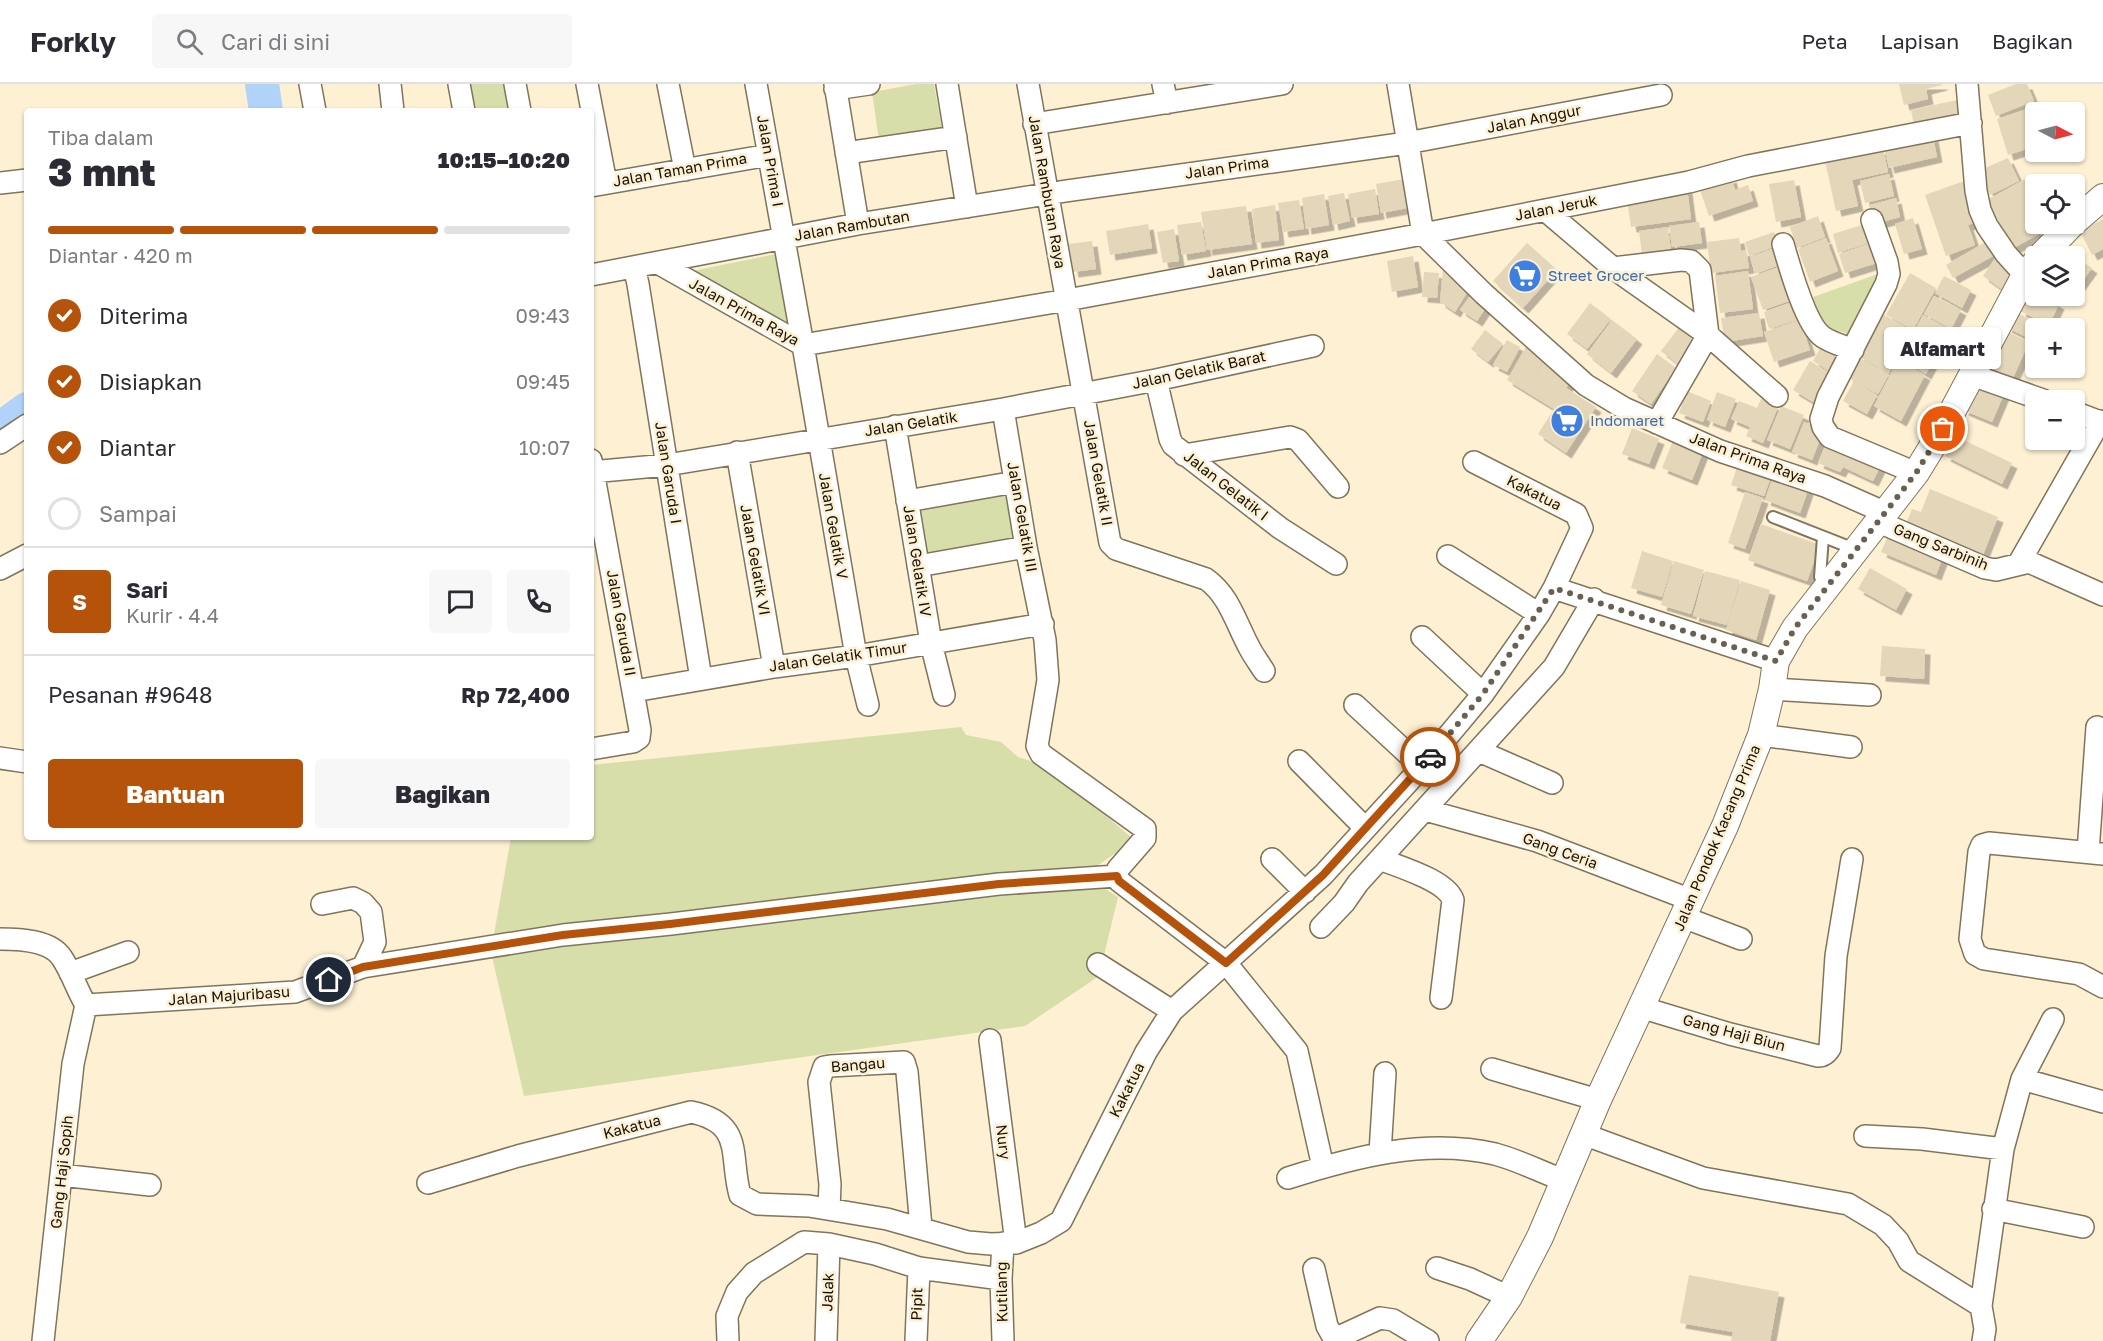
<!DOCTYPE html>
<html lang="id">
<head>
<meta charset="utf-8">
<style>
  body { margin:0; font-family:"Golos Text",sans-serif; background:#f7f7f7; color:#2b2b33; height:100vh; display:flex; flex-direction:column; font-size:22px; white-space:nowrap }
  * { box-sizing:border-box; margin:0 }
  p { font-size:20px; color:#7c7c81 }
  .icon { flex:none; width:33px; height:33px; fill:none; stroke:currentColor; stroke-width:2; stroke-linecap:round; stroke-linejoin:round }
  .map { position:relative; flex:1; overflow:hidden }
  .drawer { position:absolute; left:24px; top:24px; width:570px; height:732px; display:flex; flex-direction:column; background:#fff; border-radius:6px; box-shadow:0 2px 4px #0004 }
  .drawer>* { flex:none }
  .needle { width:39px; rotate:96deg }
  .fabs { position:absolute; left:2025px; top:18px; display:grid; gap:12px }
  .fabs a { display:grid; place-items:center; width:60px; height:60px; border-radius:6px; background:#fff; box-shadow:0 2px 4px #0004; font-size:30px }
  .pin { position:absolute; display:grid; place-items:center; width:51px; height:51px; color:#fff; margin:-26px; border:3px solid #fff; border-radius:50%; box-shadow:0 2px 6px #0007 }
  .courier { position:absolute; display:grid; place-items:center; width:60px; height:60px; margin:-30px; border:4px solid #b45309; border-radius:50%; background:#fff; color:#222; box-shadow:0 2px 8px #0007 }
  .bubble { position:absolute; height:42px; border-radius:6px; background:#fff; box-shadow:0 2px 4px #0004; font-size:20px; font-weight:800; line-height:42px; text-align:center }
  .overview em { font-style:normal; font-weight:800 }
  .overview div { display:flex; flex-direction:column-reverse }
  .overview { display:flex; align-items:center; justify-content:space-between; height:102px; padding:0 24px }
  h1 { font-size:39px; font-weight:800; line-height:45px }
  .bar { display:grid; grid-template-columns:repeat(4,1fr); gap:9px 6px; align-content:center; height:72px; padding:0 24px }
  .bar i { height:8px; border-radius:4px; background:#e1e1e2 }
  .bar .on { background:#b45309 }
  .bar p { grid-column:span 4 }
  .line { display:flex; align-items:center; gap:15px; padding:0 24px; border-top:2px solid #e1e1e2 }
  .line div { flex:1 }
  .round { display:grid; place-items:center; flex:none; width:63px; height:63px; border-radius:6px; background:#f7f7f7 }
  ol { padding:0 24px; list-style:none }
  li { display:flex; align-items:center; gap:18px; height:66px }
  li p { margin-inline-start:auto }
  li .icon { padding:6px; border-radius:50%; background:#b45309; color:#fff; stroke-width:4 }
  li:last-child { color:#7c7c81 }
  li i { width:33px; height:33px; border:3px solid #e1e1e2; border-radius:50% }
  .button { display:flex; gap:12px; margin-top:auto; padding:12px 24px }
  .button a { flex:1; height:69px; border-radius:6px; background:#b45309; color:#fff; font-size:24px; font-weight:800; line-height:69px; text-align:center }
  .button a+a { background:#f7f7f7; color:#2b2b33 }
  header { display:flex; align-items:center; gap:36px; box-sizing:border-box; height:84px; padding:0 30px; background:#fff; border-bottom:2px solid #e1e1e2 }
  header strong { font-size:28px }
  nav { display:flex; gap:33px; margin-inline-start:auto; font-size:21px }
  .search { width:420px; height:54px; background:#f7f7f7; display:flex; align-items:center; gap:15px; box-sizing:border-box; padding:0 21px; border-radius:6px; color:#7c7c81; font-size:22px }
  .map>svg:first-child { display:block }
</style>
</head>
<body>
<header>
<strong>Forkly</strong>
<div class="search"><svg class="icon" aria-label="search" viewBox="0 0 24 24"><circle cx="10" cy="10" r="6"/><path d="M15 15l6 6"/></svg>Cari di sini</div>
<nav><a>Peta</a><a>Lapisan</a><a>Bagikan</a></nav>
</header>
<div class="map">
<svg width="2103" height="1257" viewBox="0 0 2103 1257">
  <defs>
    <filter id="shadow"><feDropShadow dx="5.5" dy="5.5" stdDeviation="0" flood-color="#0004"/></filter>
  </defs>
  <rect width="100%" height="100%" fill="#fdf0d3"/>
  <path fill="#d8deaa" d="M465,0H510L515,27H470Z
    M916,0H934L942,46L879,57L872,8Z
    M781,169L797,254L677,190Z
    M1878,190L1882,203L1853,252L1823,241L1813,213Z
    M1010,407L1017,457L922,475L914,423Z
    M961,643L966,651L1001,658L1018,673L1050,683L1134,756L1097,782L1096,799L1118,813L1099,892L1025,942L524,1012L491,868L511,753H591V681Z"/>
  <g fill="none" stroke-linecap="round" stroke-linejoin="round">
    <path stroke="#b1d2f9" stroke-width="34" d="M262,0L266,27
      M0,345L27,325"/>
  </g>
  <path fill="#e3d6b9" filter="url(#shadow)" d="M1899,0H1942V1L1926,5L1928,15L1904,21Z
    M2016,0H2027L2034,17L1996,32L1988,11Z
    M1962,15L1966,36L1915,47L1911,26Z
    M2027,25L2036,52V62L2008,71L1997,35Z
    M1933,52L1937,73L1889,84L1884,63Z
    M1883,64L1888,88L1852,96L1858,122L1836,127L1825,77Z
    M2008,74L2019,97L1990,111L1978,87Z
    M1889,90L1894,112L1865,119L1860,97Z
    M1731,93L1735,106L1748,101L1753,117L1709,132L1699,103Z
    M2029,93L2036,105L2034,142L2039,150L2012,165L1985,117Z
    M1404,95L1408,124L1381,129L1376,100Z
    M1794,96L1801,133L1776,138L1769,100Z
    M1964,97L1979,137L1968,141L1975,161L1946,172L1925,111Z
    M1687,104L1691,135L1631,143L1627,115Z
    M1375,105L1379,130L1352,134L1348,110Z
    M1344,109L1350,137L1333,141L1328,112Z
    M1324,110L1329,141L1306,145L1302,114Z
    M1896,114L1900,133L1875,140L1870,121Z
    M1299,116L1304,145L1283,148L1278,119Z
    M1275,121L1279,156L1256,159L1252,125Z
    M1246,122L1252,160L1207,166L1201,128Z
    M1818,132L1825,153L1797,164L1790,143Z
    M1913,134L1922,165L1904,170L1895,140Z
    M2103,135V165L2092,171L2080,147Z
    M1201,138L1206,167L1182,171L1177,141Z
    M1699,138L1702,159L1672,163L1669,142Z
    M1868,139L1874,157L1838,169L1833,150Z
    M1148,140L1152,164L1110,171L1106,147Z
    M1668,143L1671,167L1642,170L1639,147Z
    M1174,145L1179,177L1163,179L1157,148Z
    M1774,148L1779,161L1749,172L1745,158Z
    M1739,154L1741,167L1746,166L1749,184L1711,189L1707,158Z
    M1826,154L1838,187L1810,198L1798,165Z
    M1989,156L1997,170L1953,194L1946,181Z
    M1092,157L1096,185L1073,188L1069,160Z
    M1874,158L1880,178L1845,189L1839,170Z
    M1527,159L1557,186L1523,224L1493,197Z
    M1780,162L1785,179L1755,190L1750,173Z
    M2065,165L2092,184L2074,209V172H2060Z
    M1413,172L1418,203L1392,208L1387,177Z
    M1996,173L2016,188L2003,206L1983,192Z
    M1784,181L1795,215L1763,226L1751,193Z
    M1443,184L1468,207L1455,228L1440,218Z
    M1748,187L1753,225L1720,229L1715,192Z
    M1424,188L1439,189L1437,214L1422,213Z
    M1910,189L1936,204L1913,246L1886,231Z
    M1944,192L1971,206L1962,224L1935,209Z
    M2030,205L2036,208V212H2043L2059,220L2049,241L2020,227Z
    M1472,209L1488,220L1477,237L1460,226Z
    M1934,212L1961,226L1951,245L1924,230Z
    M1795,217L1800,235L1769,245L1764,228Z
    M1590,219L1611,235L1587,265L1567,250Z
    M2014,227L2046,244H2036V258L2006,243Z
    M1759,229L1763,252L1725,258L1721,234Z
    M1881,229L1912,247L1889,289L1858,272Z
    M1923,231L1950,246L1939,266L1912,252Z
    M1612,236L1637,255L1611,289L1587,270Z
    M1800,236L1810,266L1774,278L1764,248Z
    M1683,238L1700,251L1678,280L1661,267Z
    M1485,246L1503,260L1488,278L1471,265Z
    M2004,246L2029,258L2013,294L1987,282Z
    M1912,253L1938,267L1926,290L1900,275Z
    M1507,256L1520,263L1507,288L1493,281Z
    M1824,257L1841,266L1829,287L1813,277Z
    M1527,261L1546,272L1531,297L1544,277L1572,295L1566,304L1596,323L1566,369L1538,350L1554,325L1507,296Z
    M1657,270L1676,284L1651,320L1632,307Z
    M1858,273L1889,290L1878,310L1857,299L1877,311L1867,330L1843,317L1854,297L1847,293Z
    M1898,276L1925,291L1901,337L1874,322Z
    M1810,277L1830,289L1813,318L1793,306Z
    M1974,298L2004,310L1992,338L1963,326Z
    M1687,307L1711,317L1703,338L1679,329Z
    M1717,308L1736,315L1725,343L1707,336Z
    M1761,315L1778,323L1763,359L1746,352L1750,343L1731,335L1739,317L1757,324Z
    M1781,322L1804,331L1790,365L1767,356Z
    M1804,338L1816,342L1813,349L1821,353L1812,376L1792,368Z
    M1632,344L1659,355L1649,380L1622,370Z
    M1955,352L2012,379L2002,400L1945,372Z
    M1828,356L1881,381L1873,397L1843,383L1840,388L1818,379Z
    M1673,357L1703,368L1692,396L1662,384Z
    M1739,378L1772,390L1764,412L1731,401Z
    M1774,390L1809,403L1800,429L1765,416Z
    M1930,405L1998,433L1981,476L1904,445L1912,425L1921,428Z
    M1745,408L1763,414L1745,465L1728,459Z
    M1761,440L1820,461L1807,497L1748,476Z
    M1890,447L1944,470L1936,491L1881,468Z
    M1642,467L1673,477L1662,513L1631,504Z
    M1674,477L1704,486L1691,530L1661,521Z
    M1870,484L1907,505L1896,526L1858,505Z
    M1705,487L1740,496L1727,541L1693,532Z
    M1741,497L1770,506L1756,556L1726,546Z
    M1882,562L1925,565L1924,595L1880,592Z
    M1689,1191L1779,1208L1770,1257H1731L1733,1248L1680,1239Z"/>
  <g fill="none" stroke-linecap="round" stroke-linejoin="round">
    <defs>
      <path id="service" d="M1773,433L1857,466
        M1823,453L1820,493L1828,500"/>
      <path id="minor" d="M310,0L315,27
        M390,0L393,27
        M459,0L464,27
        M515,0L520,27
        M587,0L606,99
        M668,0L685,86
        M756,0L803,261L856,572L868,621
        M835,0L858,140
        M947,0L967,123
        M1028,0L1110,459L1116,465L1206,495C1229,511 1236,539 1249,563C1253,571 1259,579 1264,587
        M1163,0L1167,19
        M1398,0L1423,150
        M1967,0L1976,107L1980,126L1987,142L2006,170L2025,191
        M835,5L869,0
        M1034,40L1282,0
        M846,69L956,53
        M0,99L27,96
        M591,102L769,71
        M1545,126L1613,184L1708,251L1777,312
        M1872,136L1887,178L1889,190L1886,200L1828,313L1821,335L1823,343L1830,353L1916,389
        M1423,150L1484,210L1586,301L1624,324L1720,367L1825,402L1886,429
        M1783,160C1789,181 1806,242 1823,253C1832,259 1844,262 1853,266
        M658,179L803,261L1067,216L1423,150L1689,98L1748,82L1971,39
        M634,183L638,200L701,595
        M1613,184L1681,176L1691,177L1700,186L1708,251L1657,339
        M591,191L858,140L1066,107L1407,59L1661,11
        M1972,291L2043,316
        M1156,296L1170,355L1173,361L1280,444L1336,480
        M1003,325L1026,463L1045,556L1048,596L1037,662L1041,670L1145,745V754L1118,785L1117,792
        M2074,328L2103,339
        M895,342L931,559L944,611
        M0,359L27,341
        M737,368L774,583
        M1184,371L1290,353L1298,356L1338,403
        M591,376L640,646L639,654L633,658L591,665
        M591,388L667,381L1003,325L1156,296L1313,262
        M907,417L1015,398
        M1879,438L1985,484L1996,486L2029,478L2103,511
        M1448,472L1539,530
        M2019,479L2100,337
        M918,482L1026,463
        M0,485L27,471
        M1554,504L1776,577
        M1422,553L1483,610
        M1772,605L1870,611
        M634,607L774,583L856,572L1043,540
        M1355,621L1422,683
        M1761,651L1851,663
        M1479,667L1552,699
        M0,674L27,678
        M1299,677L1365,744
        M1425,726L1537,757L1691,816
        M2088,768L2097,643
        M2103,770L1989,759L1982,761L1979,768L1970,855L1975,870L1984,875L2079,890L2103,903
        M1272,775L1305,808
        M1380,775C1399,783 1446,796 1453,816L1441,914
        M1117,792L1119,797L1226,879L1297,967L1323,1083
        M322,820L353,814L363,819L371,828L375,858L363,883
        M1683,833L1741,855
        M1321,843L1344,819L1358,799L1554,583L1594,515
        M0,855C19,855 51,856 62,874C72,889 77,906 86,921
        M1098,880L1172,927
        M70,889L128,868
        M86,921L295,908L363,883L563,851L671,840L999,800L1117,792
        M1640,923L1730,950L1818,972C1824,972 1827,969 1830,964L1836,872L1852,775
        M990,956L1016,1159
        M1492,985L1598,1016
        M2022,995L2103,1018
        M1583,1050L1703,1094L1848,1120L1883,1141L1898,1157L1909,1177L1981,1222
        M1865,1052L1922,1055L2003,1065
        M1380,1069L1385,989
        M61,1091L150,1101
        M1288,1094C1354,1073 1425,1054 1495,1070C1518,1076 1541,1088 1563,1096
        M428,1099L518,1072L691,1028C745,1039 729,1072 740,1111L757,1120L809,1122L887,1135L968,1158L991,1160L1016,1159L1041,1149L1061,1137L1146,968L1172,927L1323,791L1422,683L1483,610L1539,530L1554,504L1582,444L1576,430L1474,378
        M829,1125L830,1100L819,998L824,983L830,982L904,978L907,988L921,1143
        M1993,1125L2083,1143
        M1003,1159L1001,1195L1003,1257
        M1437,1184L1470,1195L1509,1213
        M1314,1185L1327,1242L1332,1251L1339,1253L1380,1234L1393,1236L1428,1257
        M43,1257L73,980L86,921
        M728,1257L727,1232L737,1208L754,1189L804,1158L829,1160L875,1170L919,1184L1001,1195
        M826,1257L829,1160
        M916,1257L919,1184
        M1983,1257L1985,1245L1981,1222L2003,1065L2022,995L2053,935"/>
      <path id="tertiary" d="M2074,138L2103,113
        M2041,172L2072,140
        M1479,1257L1509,1213L1540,1153L1598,1016L1725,742L1761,651L1772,605L1776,577L1795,544L1916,389L1943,345L2025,191L2036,178"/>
    </defs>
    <use href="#service" stroke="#80755b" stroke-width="14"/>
    <use href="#minor" stroke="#80755b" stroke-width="24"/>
    <use href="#tertiary" stroke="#80755b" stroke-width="28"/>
    <use href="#service" stroke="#fff" stroke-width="10"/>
    <use href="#minor" stroke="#fff" stroke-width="21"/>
    <use href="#tertiary" stroke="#fff" stroke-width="26"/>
  </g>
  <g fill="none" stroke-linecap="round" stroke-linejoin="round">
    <path stroke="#686050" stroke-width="6" stroke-dasharray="0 10.8" d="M1430,673L1483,610L1554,504L1776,577L1795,544L1916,389L1943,345"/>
    <path stroke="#b45309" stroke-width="8" d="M329,896L363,883L563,851L670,840L999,800L1117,792L1119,797L1226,879L1323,791L1430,673"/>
  </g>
  <defs>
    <symbol id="supermarket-disc" viewBox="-11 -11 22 22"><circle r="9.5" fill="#3f7fe0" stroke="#fdf0d3"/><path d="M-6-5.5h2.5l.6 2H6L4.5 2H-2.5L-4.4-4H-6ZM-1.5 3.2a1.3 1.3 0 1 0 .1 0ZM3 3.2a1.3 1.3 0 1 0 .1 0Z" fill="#fff"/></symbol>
  </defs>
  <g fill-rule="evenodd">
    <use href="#supermarket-disc" x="1506" y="173" width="38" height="38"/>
    <use href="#supermarket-disc" x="1548" y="318" width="38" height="38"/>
  </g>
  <g text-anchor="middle" stroke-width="5" stroke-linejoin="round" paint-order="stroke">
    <g font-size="15" fill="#181309" stroke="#fdf0d3">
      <text transform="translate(1534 35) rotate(-11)" y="5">Jalan Anggur</text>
      <text transform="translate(770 77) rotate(80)" y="5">Jalan Prima I</text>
      <text transform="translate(1227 84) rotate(-8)" y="5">Jalan Prima</text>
      <text transform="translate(680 86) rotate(-10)" y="5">Jalan Taman Prima</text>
      <text transform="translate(1047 108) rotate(80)" y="5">Jalan Rambutan Raya</text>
      <text transform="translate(1556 124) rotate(-11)" y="5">Jalan Jeruk</text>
      <text transform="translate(852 142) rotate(-10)" y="5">Jalan Rambutan</text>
      <text transform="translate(1268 179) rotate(-10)" y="5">Jalan Prima Raya</text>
      <text transform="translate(744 228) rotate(29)" y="5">Jalan Prima Raya</text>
      <text transform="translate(1199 286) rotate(-12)" y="5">Jalan Gelatik Barat</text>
      <text transform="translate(911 340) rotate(-9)" y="5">Jalan Gelatik</text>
      <text transform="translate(1748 374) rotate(20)" y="5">Jalan Prima Raya</text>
      <text transform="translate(668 389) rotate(81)" y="5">Jalan Garuda I</text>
      <text transform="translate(1098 389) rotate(80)" y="5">Jalan Gelatik II</text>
      <text transform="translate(1226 402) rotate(38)" y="5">Jalan Gelatik I</text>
      <text transform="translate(1534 409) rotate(27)" y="5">Kakatua</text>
      <text transform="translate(1022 433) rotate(80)" y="5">Jalan Gelatik III</text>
      <text transform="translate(833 442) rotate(80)" y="5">Jalan Gelatik V</text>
      <text transform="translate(1941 463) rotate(22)" y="5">Gang Sarbinih</text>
      <text transform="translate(755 476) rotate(80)" y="5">Jalan Gelatik VI</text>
      <text transform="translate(917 477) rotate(81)" y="5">Jalan Gelatik IV</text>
      <text transform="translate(621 539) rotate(80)" y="5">Jalan Garuda II</text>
      <text transform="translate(838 573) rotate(-8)" y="5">Jalan Gelatik Timur</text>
      <text transform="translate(1717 754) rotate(-67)" y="5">Jalan Pondok Kacang Prima</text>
      <text transform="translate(1560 767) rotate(20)" y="5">Gang Ceria</text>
      <text transform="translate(229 912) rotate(-4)" y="5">Jalan Majuribasu</text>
      <text transform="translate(1734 949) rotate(15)" y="5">Gang Haji Biun</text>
      <text transform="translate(858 981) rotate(-5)" y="5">Bangau</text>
      <text transform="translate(1127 1006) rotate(-63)" y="5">Kakatua</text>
      <text transform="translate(632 1043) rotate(-14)" y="5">Kakatua</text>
      <text transform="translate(1003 1058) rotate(83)" y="5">Nury</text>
      <text transform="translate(62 1088) rotate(-84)" y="5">Gang Haji Sopih</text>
      <text transform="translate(828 1208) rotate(-88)" y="5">Jalak</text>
      <text transform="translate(1002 1208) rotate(-91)" y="5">Kutilang</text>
      <text transform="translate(917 1220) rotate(-88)" y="5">Pipit</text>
    </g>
    <g font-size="15" fill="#366cbe" stroke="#fdf0d3" text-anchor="start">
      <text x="1548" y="197">Street Grocer</text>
      <text x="1590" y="342">Indomaret</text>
    </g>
  </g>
</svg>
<div class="fabs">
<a><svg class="needle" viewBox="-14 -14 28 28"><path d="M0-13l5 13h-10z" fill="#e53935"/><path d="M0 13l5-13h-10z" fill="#7c7c81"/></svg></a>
<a><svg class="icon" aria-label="locate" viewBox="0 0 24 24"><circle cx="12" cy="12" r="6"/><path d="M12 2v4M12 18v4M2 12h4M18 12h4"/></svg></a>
<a><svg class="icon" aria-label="layers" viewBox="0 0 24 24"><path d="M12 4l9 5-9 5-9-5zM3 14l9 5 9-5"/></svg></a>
<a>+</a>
<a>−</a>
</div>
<div class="pin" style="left:1943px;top:345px;background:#ea580c"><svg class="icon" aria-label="bag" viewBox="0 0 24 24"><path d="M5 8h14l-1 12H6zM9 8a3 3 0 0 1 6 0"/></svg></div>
<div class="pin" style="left:329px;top:896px;background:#1f2937"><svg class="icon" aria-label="home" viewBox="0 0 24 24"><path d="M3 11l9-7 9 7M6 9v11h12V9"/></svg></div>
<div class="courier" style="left:1430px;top:673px"><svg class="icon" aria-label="car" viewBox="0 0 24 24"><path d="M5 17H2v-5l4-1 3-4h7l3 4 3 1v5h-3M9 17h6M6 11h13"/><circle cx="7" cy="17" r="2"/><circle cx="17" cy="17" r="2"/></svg></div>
<div class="bubble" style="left:1884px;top:243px;width:117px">Alfamart</div>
<section class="drawer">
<div class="overview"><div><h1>3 mnt</h1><p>Tiba dalam</p></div><em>10:15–10:20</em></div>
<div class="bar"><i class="on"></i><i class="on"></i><i class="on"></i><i></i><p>Diantar · 420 m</p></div>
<ol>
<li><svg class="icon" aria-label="check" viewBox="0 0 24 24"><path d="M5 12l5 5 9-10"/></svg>Diterima<p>09:43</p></li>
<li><svg class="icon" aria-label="check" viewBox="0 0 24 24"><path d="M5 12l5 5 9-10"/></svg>Disiapkan<p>09:45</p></li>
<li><svg class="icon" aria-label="check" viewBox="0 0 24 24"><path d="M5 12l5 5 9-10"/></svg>Diantar<p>10:07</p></li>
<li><i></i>Sampai</li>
</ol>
<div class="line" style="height:108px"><b class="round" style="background:#b45309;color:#fff">S</b><div><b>Sari</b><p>Kurir · 4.4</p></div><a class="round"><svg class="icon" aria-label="chat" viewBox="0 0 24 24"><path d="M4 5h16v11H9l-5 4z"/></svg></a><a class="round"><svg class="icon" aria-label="phone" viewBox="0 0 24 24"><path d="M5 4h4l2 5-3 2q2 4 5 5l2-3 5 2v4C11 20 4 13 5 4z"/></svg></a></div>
<div class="line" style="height:78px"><div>Pesanan #9648</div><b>Rp 72,400</b></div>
<div class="button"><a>Bantuan</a><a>Bagikan</a></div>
</section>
</div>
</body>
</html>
